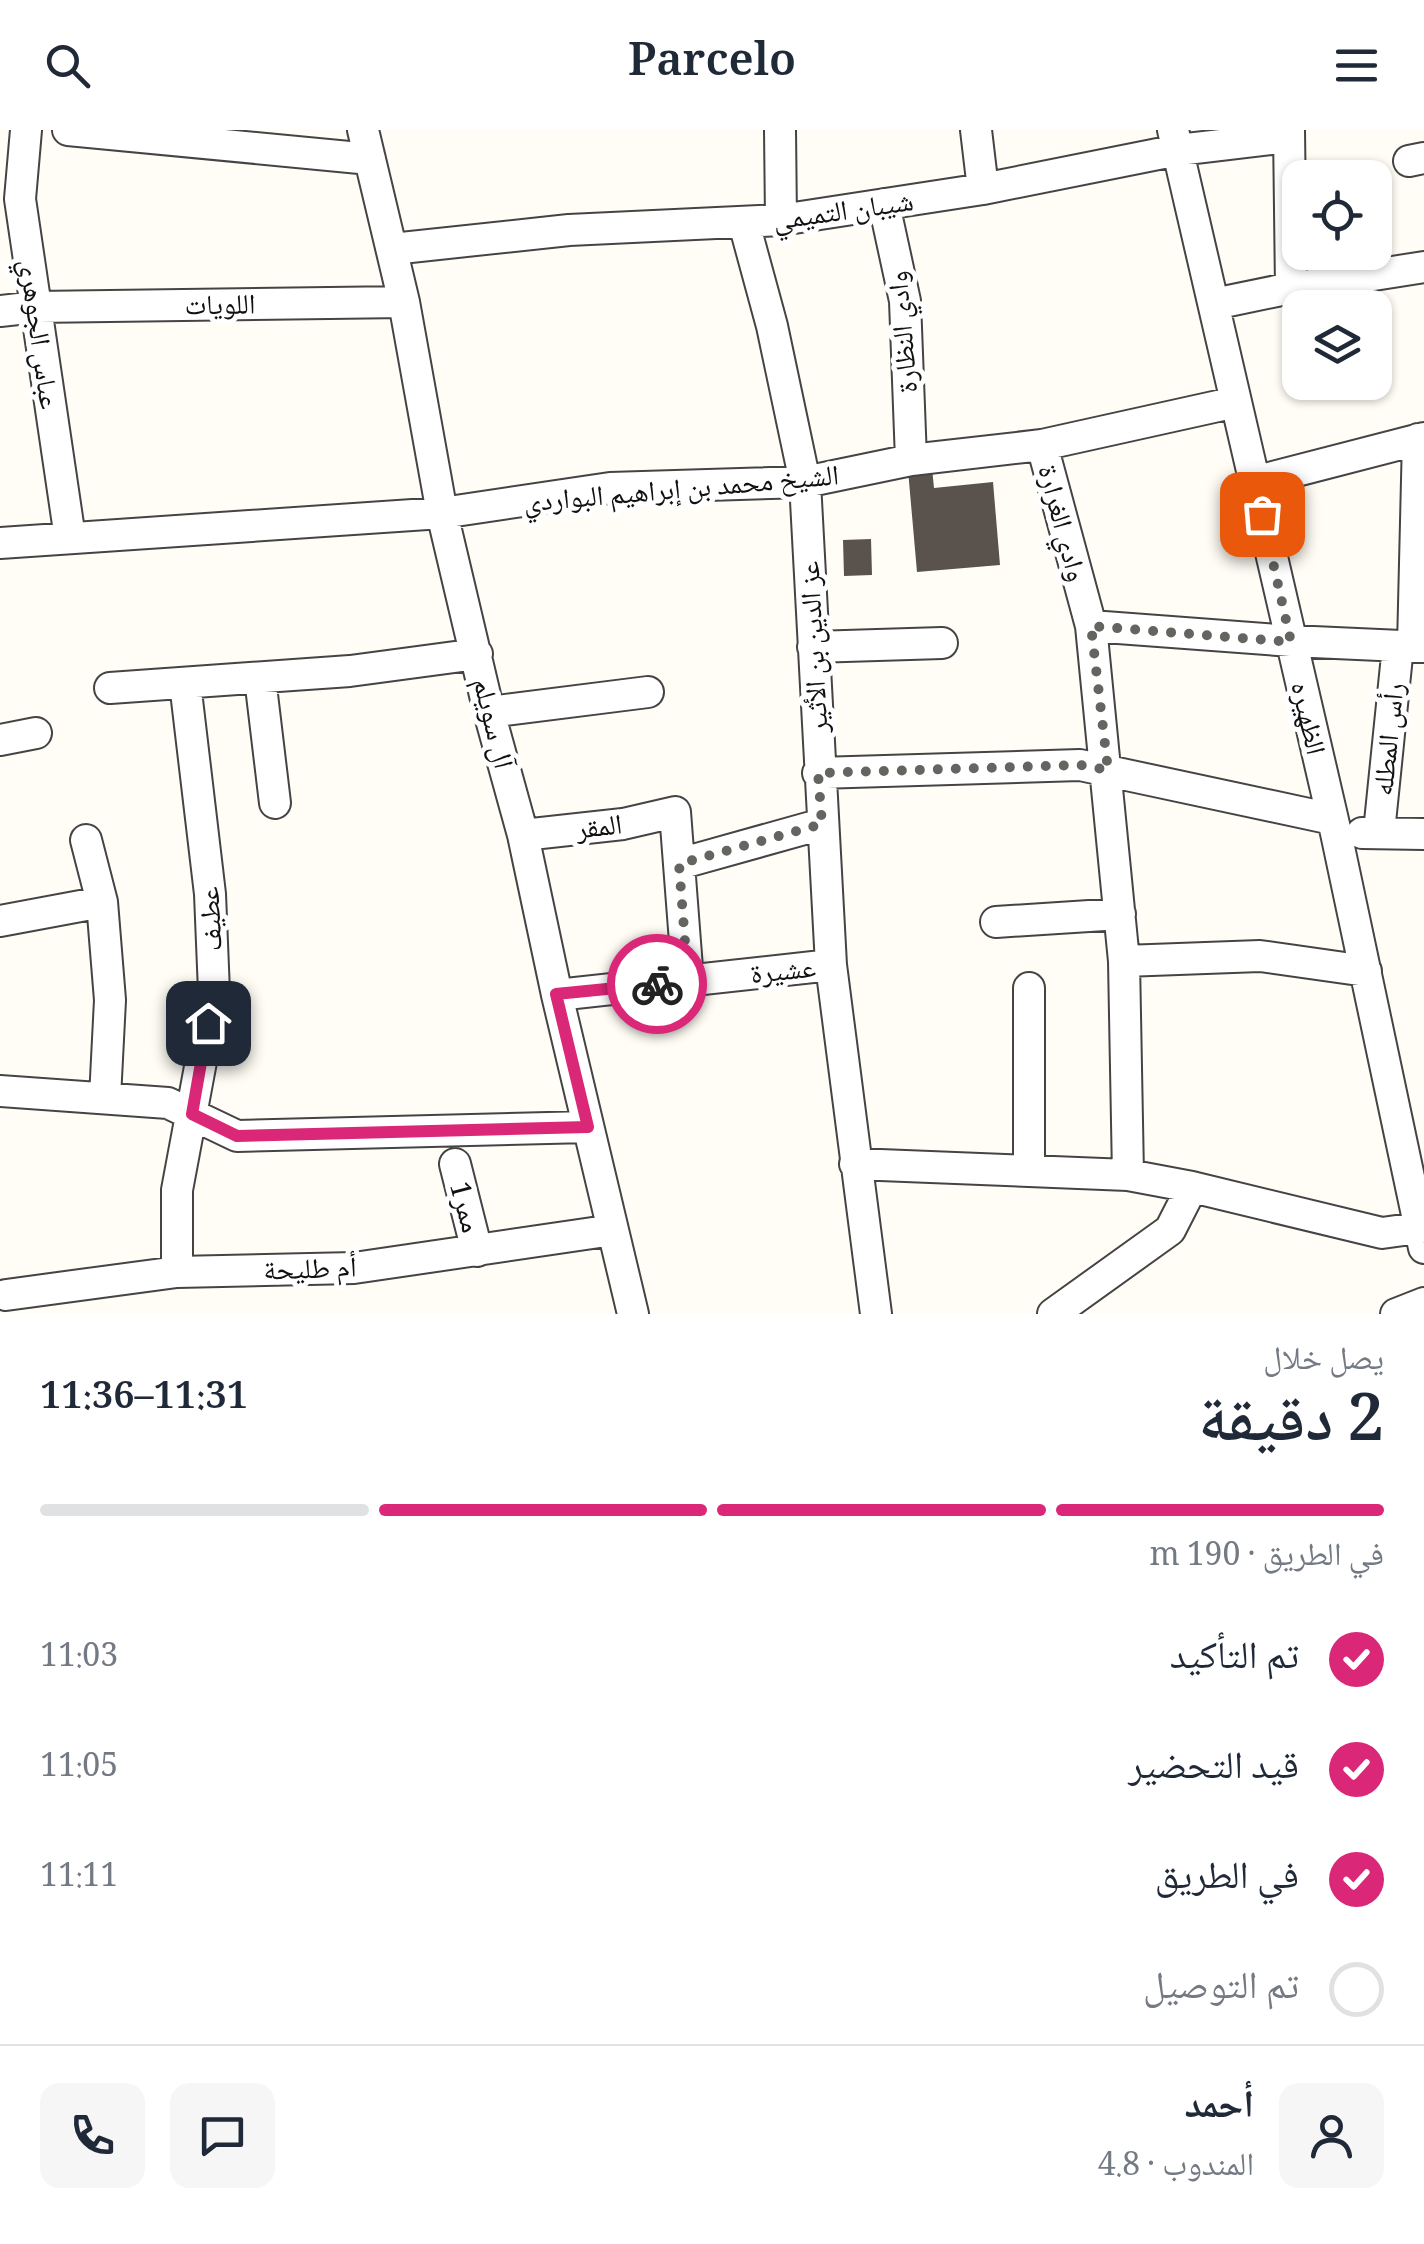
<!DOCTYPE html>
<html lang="ar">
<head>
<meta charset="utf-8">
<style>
  body { margin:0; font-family:Georgia,"Noto Naskh Arabic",serif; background:#f6f6f7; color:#1f2937; direction:rtl; height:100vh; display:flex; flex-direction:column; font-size:38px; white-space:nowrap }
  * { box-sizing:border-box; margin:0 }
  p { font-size:32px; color:#747a83 }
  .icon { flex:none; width:55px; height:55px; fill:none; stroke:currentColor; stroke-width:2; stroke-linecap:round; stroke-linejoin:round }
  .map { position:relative; height:1184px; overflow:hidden; direction:ltr }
  .panel { display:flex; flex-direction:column; background:#fff; flex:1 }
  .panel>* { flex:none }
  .controls { position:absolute; left:1282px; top:30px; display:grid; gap:20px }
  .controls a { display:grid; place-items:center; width:110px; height:110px; border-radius:20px; background:#fff; box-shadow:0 2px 8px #0004; font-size:50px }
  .pin { position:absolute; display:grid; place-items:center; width:85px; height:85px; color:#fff; margin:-42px; border-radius:20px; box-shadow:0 5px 15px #0006 }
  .courier { position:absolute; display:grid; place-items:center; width:100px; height:100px; margin:-50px; border:8px solid #db2777; border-radius:50%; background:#fff; color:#222; box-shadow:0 2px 12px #0007 }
  .overview em { font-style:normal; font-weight:600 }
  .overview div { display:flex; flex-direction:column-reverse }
  .overview { display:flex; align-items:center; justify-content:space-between; height:170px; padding:0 40px }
  h1 { font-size:65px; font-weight:600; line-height:75px }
  .bar { display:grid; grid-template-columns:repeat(4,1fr); gap:15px 10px; align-content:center; height:120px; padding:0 40px }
  .bar i { height:12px; border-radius:8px; background:#e0e1e3 }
  .bar .active { background:#db2777 }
  .bar p { grid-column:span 4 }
  .line { display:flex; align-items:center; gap:25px; padding:0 40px; border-top:2px solid #e0e1e3 }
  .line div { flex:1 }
  .round { display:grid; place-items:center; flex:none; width:105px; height:105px; border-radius:20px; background:#f6f6f7 }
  ol { padding:0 40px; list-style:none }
  li { display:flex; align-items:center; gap:30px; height:110px }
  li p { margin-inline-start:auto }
  li .icon { padding:10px; border-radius:50%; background:#db2777; color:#fff; stroke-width:4 }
  li:last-child { color:#747a83 }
  li i { width:55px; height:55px; border:5px solid #e0e1e3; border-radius:50% }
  header { display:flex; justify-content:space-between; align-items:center; height:130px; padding:0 40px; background:#fff; font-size:45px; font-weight:600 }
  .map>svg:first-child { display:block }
</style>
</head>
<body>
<header><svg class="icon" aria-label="menu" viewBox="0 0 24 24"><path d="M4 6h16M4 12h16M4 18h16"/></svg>Parcelo<svg class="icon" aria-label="search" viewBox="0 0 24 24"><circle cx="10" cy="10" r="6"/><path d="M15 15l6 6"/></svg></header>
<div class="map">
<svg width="1424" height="1184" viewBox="0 0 1424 1184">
  <rect width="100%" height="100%" fill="#fffdf5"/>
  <path fill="#5a524d" d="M932,338L934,358L993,352L1000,435L917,442L908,340Z
    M871,409L872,445L844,446L843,410Z"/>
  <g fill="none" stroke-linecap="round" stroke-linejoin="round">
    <defs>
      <path id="minor" d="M26,0L20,69L70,408
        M68,0L370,29
        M363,0L404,172L442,383L489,582L523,705L557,865L633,1184
        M780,0L781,90
        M976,0L983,59
        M1173,0L1336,703L1424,1118
        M1289,0L1291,158
        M1409,31L1424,28
        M884,74L905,171L911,330
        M744,93L772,196L805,352L831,835L876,1184
        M392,119L569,100L781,90L983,59L1178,20L1289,7
        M1214,174L1291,158L1424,137
        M0,181L36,177L404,172
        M1042,315L1091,496L1291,511L1424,517
        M1254,352L1424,308
        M0,413L442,383L610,358L805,352L911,330L1042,315L1236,272
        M1091,496L1124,831L1128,1045
        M1413,516L1418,309
        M813,517L942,513
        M260,548L275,673
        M110,558L350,541L477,524
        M489,582L648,562
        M0,610L36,603
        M818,643L1080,635L1332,689
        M1379,702L1398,516
        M1362,703L1424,704
        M523,705L623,694L675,682L688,851
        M86,710L102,772L110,870L105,968
        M679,734L822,694
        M0,791L102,772
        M996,792L1120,784
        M1124,831L1260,826L1366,841
        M557,865L831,835
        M0,961L168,973L237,1006L588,997
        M455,1034L477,1121
        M855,1034L1128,1045L1192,1057L1382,1103L1424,1097
        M1029,1041V858
        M177,1142V1060L214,862L210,764L185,553
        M6,1165L177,1142L354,1138L613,1100
        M1053,1184L1170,1100L1192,1057
        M1396,1184L1424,1173"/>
    </defs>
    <use href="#minor" stroke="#444" stroke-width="34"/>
    <use href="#minor" stroke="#fff" stroke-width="30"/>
  </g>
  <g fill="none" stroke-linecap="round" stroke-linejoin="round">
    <path stroke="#646461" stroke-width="10" stroke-dasharray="0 18" d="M657,854L688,851L679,734L822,694L818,643L1080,635L1108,640L1091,496L1291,512L1262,384"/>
    <path stroke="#db2777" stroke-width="12" d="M208,893L192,984L237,1006L588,997L556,864L657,854"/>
  </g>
  <g text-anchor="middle" stroke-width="10" stroke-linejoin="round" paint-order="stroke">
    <g font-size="28" fill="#111" stroke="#fff">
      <text transform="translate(843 80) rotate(-8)" y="10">شيبان التميمي</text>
      <text transform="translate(220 174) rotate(-1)" y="10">اللويات</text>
      <text transform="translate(902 202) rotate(-95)" y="10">وادي النظارة</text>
      <text transform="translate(40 204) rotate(82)" y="10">عباس الجوهري</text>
      <text transform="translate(681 358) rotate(-5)" y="10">الشيخ محمد بن إبراهيم البواردي</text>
      <text transform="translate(1063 393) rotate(75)" y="10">وادي الغرارة</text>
      <text transform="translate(813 517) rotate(-93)" y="10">عز الدين بن الأثير</text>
      <text transform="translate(1309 588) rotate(77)" y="10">الظهيره</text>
      <text transform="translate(494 593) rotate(76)" y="10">آل سويلم</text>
      <text transform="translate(1388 609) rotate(-84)" y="10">رأس المطله</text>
      <text transform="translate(599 696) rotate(-7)" y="10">المقر</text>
      <text transform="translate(210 789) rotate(-93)" y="10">عطيف</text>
      <text transform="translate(783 840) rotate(-6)" y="10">عشيرة</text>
      <text transform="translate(466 1077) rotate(75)" y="10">ممر1</text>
      <text transform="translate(310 1138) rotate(-2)" y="10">أم طليحة</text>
    </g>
  </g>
</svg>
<div class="controls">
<a><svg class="icon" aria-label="locate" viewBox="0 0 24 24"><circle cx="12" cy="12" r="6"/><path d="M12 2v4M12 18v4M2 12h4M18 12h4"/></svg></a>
<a><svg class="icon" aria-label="layers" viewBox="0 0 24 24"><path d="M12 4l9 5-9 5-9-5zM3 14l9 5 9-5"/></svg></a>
</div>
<div class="pin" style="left:1262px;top:384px;background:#ea580c"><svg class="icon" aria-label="bag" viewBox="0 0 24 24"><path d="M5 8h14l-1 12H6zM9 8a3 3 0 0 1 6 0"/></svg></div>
<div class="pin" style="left:208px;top:893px;background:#1f2937"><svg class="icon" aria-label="home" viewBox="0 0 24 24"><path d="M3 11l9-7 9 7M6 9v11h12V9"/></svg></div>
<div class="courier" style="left:657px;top:854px"><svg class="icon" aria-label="bike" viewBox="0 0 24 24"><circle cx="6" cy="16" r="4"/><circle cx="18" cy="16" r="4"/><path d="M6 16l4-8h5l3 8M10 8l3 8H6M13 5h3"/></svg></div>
</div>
<section class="panel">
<div class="overview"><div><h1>2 دقيقة</h1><p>يصل خلال</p></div><em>11:31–11:36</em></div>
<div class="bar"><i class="active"></i><i class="active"></i><i class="active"></i><i></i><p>في الطريق · 190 m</p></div>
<ol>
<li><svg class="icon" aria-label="check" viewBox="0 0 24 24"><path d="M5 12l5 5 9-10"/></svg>تم التأكيد<p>11:03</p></li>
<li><svg class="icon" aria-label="check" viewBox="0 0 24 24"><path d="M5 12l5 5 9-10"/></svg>قيد التحضير<p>11:05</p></li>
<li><svg class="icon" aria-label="check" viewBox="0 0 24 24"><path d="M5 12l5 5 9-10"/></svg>في الطريق<p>11:11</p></li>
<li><i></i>تم التوصيل</li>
</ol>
<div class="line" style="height:180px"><a class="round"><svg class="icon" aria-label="person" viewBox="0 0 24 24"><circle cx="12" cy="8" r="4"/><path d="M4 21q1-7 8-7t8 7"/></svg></a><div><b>أحمد</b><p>المندوب · 4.8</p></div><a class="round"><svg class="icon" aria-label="chat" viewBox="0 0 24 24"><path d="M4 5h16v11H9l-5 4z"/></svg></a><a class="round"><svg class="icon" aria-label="phone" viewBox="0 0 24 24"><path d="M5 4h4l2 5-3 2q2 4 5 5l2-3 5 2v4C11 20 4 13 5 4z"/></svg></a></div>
</section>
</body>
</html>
